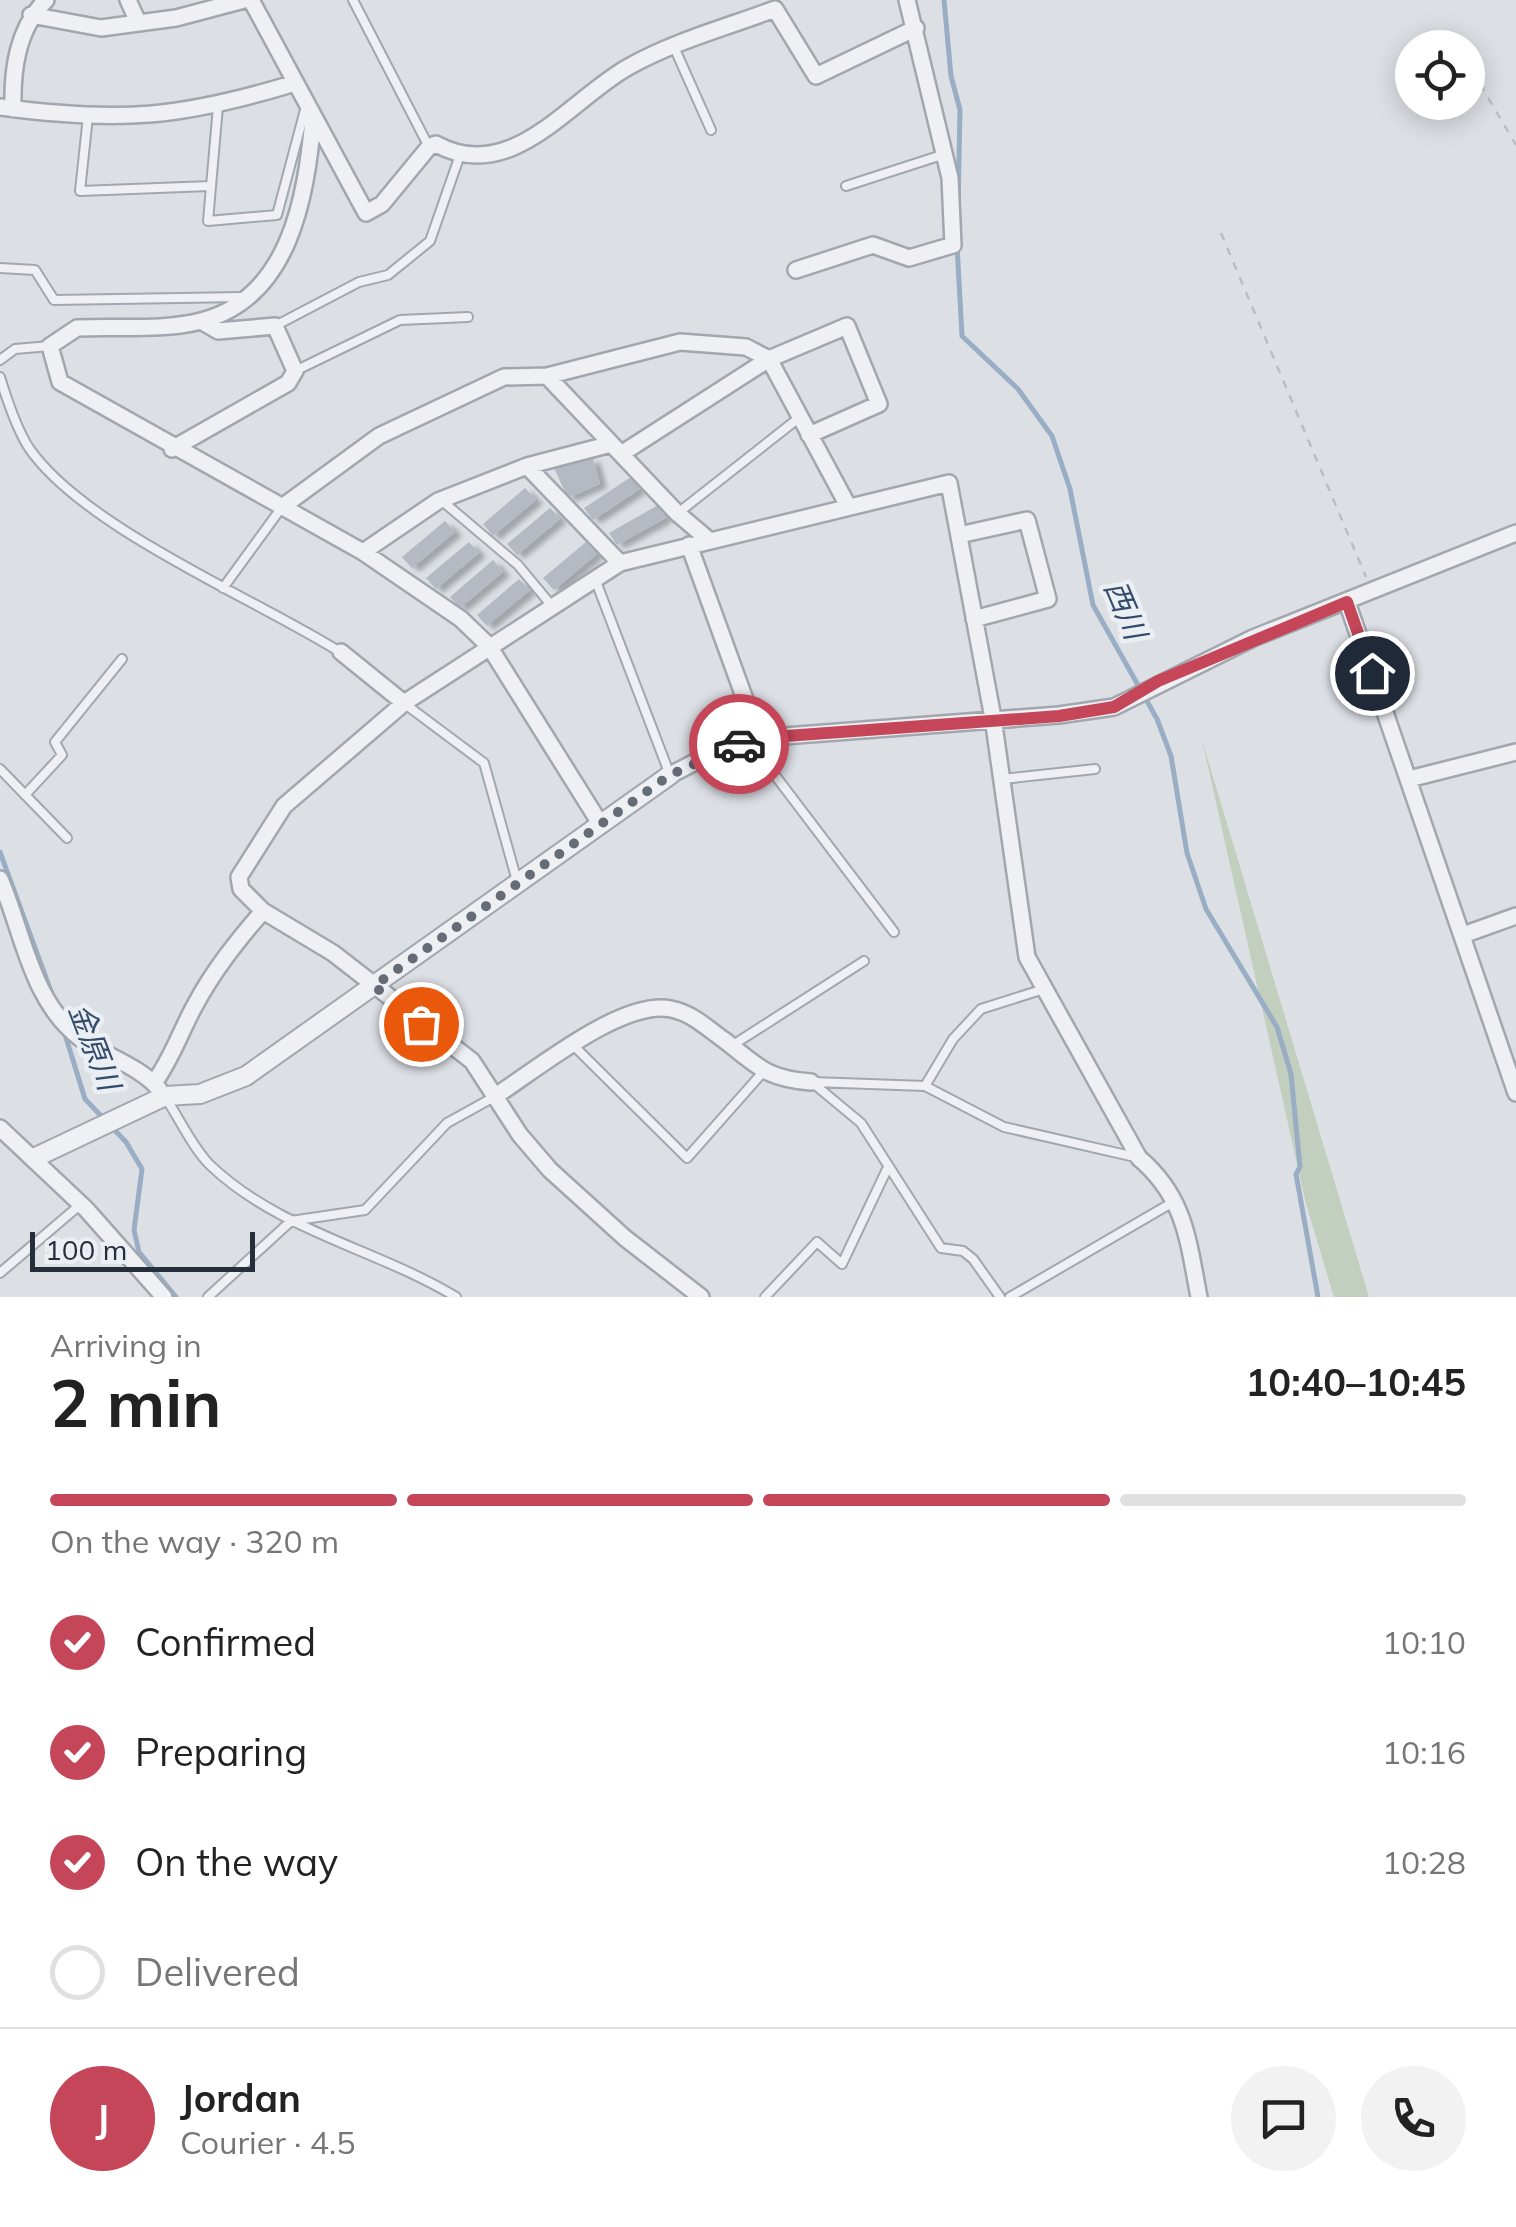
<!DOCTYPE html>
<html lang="en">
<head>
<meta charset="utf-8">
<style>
  body { margin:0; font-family:Mulish,"Noto Sans JP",sans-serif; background:#f2f2f2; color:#222; height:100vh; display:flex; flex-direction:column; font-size:38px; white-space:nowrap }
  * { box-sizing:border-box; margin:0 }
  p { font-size:32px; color:#767676 }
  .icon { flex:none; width:55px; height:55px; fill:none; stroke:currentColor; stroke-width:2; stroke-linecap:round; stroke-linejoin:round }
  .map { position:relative; height:1297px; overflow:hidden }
  .details { display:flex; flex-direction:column; background:#fff; flex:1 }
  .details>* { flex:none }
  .fabs { position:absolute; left:1395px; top:30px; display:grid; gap:20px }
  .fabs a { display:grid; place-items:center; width:90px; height:90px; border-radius:50%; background:#fff; box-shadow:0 5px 25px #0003; font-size:50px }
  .scale { position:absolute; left:30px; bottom:25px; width:225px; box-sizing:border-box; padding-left:10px; border:5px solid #272e3b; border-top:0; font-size:28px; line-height:35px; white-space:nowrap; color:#272e3b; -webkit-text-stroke:8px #ebeef3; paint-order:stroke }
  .pin { position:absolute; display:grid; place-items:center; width:85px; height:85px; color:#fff; margin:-42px; border:5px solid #fff; border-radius:50%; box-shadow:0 2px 10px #0007 }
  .courier { position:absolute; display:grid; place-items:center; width:100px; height:100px; margin:-50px; border:8px solid #c54658; border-radius:50%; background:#fff; color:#222; box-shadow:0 2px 12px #0007 }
  .overview em { font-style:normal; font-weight:700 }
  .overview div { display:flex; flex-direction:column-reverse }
  .overview { display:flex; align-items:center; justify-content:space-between; height:170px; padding:0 50px }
  h1 { font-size:65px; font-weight:700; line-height:75px }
  .bar { display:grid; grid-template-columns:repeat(4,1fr); gap:15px 10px; align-content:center; height:120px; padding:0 50px }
  .bar i { height:12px; border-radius:8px; background:#e0e0e0 }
  .bar .current { background:#c54658 }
  .bar p { grid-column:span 4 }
  .line { display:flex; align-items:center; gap:25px; padding:0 50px; border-top:2px solid #e0e0e0 }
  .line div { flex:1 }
  .round { display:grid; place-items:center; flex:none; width:105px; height:105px; border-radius:52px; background:#f2f2f2 }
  ol { padding:0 50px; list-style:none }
  li { display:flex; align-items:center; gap:30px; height:110px }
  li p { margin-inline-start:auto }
  li .icon { padding:10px; border-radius:50%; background:#c54658; color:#fff; stroke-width:4 }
  li:last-child { color:#767676 }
  li i { width:55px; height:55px; border:5px solid #e0e0e0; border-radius:50% }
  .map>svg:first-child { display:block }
</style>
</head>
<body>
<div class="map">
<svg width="1516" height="1297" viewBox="0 0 1516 1297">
  <defs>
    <filter id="shadow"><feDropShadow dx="7" dy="4" stdDeviation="2.5" flood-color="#0004"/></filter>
  </defs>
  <rect width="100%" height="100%" fill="#dce0e5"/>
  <path fill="#c2cfbe" d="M1202,740L1369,1297H1334L1306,1204Z"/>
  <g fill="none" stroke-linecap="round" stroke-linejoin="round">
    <path stroke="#99adc4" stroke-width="5" d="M944,0L951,76L960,110L958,209
      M957,245L962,336L1018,389L1052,436L1070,489L1093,605L1157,719L1171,756L1187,853L1206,909L1277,1027L1291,1074L1300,1167L1296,1174L1318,1297
      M0,852L52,994
      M63,1028L85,1099L126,1142L142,1169L134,1230L139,1252L176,1297"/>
  </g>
  <path fill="#b4b9c2" filter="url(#shadow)" d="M593,458L600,484L568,498L554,468Z
    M631,477L640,489L593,520L584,508Z
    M525,488L536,500L493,536L483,524Z
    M658,505L666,518L617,545L609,533Z
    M550,508L560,519L517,555L507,544Z
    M445,521L455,532L412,568L402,557Z
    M469,542L479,553L436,589L426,578Z
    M586,542L597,554L554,590L543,578Z
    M493,560L503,572L460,608L450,597Z
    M519,579L530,590L487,626L477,615Z"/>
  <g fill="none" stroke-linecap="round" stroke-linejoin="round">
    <defs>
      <path id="service" d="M353,0L429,147
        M674,47L711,130
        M218,106L208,221L277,215L306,106
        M88,116L80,191L210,186
        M846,186L945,154
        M0,268L35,270L54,300L242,297
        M275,326L359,282L388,275L430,241L460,155
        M0,360L15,349L50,346
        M295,371L400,320L468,317
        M0,377C7,400 16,428 29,448C84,528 256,599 340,652
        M441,500L518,565L552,606
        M678,513L800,417
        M595,579L670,775
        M223,588L282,507
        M405,704L484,763L517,881
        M749,741L894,932
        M0,769L67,838
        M1003,779L1095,769
        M25,795L62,755L55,742L122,659
        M733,1045L864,961
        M574,1046L687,1158L764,1071
        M813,1082L925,1086L1004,1127L1135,1157
        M814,1084L861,1123L941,1248L963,1251L973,1259L1000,1297
        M925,1086L953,1039L981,1009L1044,989
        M167,1100C180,1120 193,1148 210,1165C279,1231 377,1249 456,1297
        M0,1273L81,1204
        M208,1297L291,1221L365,1210L447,1123L494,1097
        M765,1297L817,1242L842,1264L888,1167
        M1010,1297L1175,1201"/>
      <path id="minor" d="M128,0L137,20
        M251,0L366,213L382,204L429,147L436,144C512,186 571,98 630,66C675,41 727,27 775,9L816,76L916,28
        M31,15L101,28L176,18L244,0
        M0,107C119,123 181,118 295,83
        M13,109C12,70 17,29 46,0
        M313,120C306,197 290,298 201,321C163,331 116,326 77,328L50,346L60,382L363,552L461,619L489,646L601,825
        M796,270L873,245L909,258L953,245L950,178L907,0
        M547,376L677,513L710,541
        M172,449L288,383L295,371L275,326L218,331L201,321
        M621,454L769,359L847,326L879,404L809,435
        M527,466L620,563
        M282,507L379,436L504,377L547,376L680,342L746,347L769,359L847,504
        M959,535L1027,520L1048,599L974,619
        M689,545L759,738
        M363,552L438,501L527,466L611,444
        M1347,602L1516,1093
        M341,652L404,703
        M670,775L709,755L759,738L1059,715L1114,707L1253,638L1516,533
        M1409,779L1516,752
        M0,879C23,932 31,1001 80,1038C104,1056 140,1066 159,1089
        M263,911L241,889L239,877L284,806L404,703L620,563L949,483L993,718L1027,957L1139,1158C1185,1197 1188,1240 1199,1297
        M1463,935L1516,916
        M154,1083C172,1058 180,1033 194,1007C213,971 237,941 263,911L333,953L472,1061L520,1135L550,1170L625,1238L701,1297
        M494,1097C536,1070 622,999 671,1009C692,1013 707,1028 724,1040C758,1066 766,1079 811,1082
        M0,1128L86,1209L164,1297"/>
      <path id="tertiary" d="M34,1158L165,1096L200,1094L246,1076L670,775"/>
    </defs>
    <use href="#service" stroke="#a2a7af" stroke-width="12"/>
    <use href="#minor" stroke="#a2a7af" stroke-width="20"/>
    <use href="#tertiary" stroke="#a2a7af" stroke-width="22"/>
    <path stroke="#babec4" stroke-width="2.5" stroke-dasharray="8 8" stroke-linecap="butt" d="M1480,84L1516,145
      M1221,233L1366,577"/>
    <use href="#service" stroke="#eef0f4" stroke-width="8"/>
    <use href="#minor" stroke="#eef0f4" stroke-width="15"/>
    <use href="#tertiary" stroke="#eef0f4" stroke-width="18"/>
  </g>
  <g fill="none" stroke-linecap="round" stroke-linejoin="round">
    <path stroke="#666c76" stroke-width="10" stroke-dasharray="0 18" d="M421,1024L374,986L670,775L739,744"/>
    <path stroke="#c54658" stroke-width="12" d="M739,744L758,738L1059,716L1114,707L1158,681L1347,602L1372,673"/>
  </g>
  <g text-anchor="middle" stroke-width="9" stroke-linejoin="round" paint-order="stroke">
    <g font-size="30" font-style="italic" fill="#344c6c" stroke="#ebeef3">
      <text transform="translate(1125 610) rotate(67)" y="10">西川</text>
      <text transform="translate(94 1047) rotate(69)" y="10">金原川</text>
    </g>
  </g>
</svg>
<div class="fabs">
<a><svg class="icon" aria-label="locate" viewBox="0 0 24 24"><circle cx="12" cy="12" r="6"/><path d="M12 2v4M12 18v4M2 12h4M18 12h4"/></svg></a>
</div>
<div class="scale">100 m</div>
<div class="pin" style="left:421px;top:1024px;background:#ea580c"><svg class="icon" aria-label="bag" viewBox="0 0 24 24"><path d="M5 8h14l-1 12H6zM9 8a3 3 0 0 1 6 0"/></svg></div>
<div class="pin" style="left:1372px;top:673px;background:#1f2937"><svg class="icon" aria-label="home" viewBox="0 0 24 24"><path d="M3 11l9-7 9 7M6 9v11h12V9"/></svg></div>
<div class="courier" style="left:739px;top:744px"><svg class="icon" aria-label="car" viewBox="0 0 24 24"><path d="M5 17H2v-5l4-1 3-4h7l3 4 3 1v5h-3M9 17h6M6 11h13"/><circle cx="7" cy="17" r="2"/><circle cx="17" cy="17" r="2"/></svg></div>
</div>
<section class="details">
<div class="overview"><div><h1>2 min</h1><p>Arriving in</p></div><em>10:40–10:45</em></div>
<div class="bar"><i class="current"></i><i class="current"></i><i class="current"></i><i></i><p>On the way · 320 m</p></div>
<ol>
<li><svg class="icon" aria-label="check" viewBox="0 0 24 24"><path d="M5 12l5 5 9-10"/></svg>Confirmed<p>10:10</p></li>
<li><svg class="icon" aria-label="check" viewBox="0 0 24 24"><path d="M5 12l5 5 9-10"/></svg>Preparing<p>10:16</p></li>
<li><svg class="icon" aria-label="check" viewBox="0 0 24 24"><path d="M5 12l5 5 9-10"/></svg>On the way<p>10:28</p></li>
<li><i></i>Delivered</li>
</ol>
<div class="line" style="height:180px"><b class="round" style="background:#c54658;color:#fff">J</b><div><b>Jordan</b><p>Courier · 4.5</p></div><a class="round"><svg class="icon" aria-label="chat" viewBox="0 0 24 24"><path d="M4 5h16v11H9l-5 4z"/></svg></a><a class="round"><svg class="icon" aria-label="phone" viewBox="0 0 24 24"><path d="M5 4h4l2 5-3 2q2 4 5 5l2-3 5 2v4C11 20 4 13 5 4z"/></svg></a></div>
</section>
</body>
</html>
